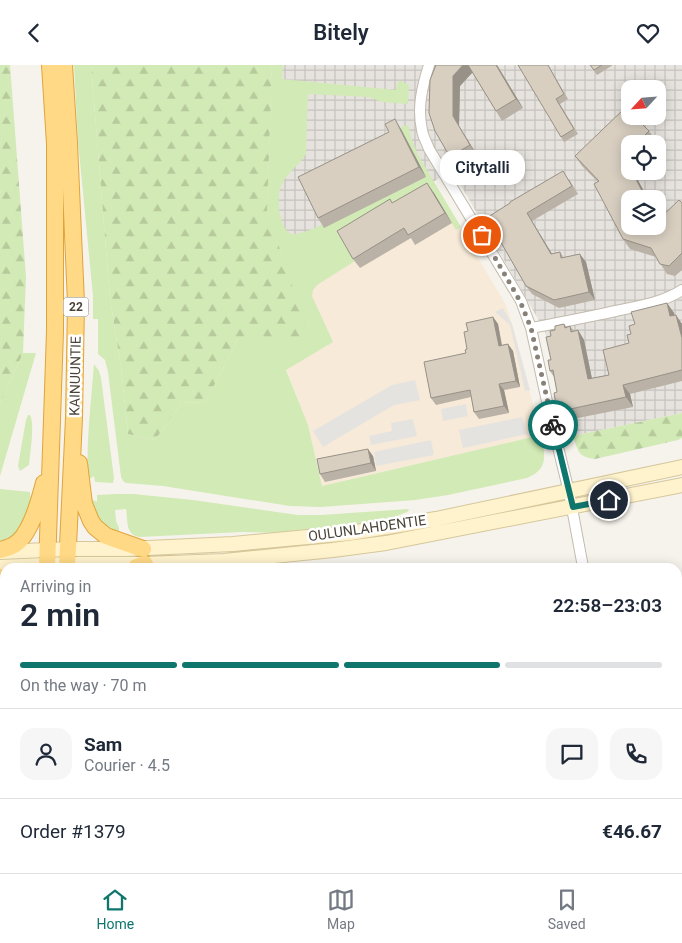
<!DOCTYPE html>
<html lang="en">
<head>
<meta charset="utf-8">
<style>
  body { margin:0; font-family:Roboto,sans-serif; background:#f6f6f7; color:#1f2937; height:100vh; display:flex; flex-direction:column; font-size:19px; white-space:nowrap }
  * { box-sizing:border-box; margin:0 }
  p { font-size:16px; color:#747a83 }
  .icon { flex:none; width:28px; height:28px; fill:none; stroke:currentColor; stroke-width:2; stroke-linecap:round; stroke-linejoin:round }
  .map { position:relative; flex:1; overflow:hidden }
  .side { position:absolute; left:0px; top:498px; width:682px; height:311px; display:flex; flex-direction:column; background:#fff; border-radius:15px 15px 0 0; box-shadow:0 2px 12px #0003 }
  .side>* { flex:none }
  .needle { width:32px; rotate:244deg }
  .fabs { position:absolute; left:621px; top:15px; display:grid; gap:10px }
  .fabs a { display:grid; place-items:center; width:45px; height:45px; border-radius:10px; background:#fff; box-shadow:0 2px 12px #0003; font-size:25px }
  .pin { position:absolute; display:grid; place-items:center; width:42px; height:42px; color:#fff; margin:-21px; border:2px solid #fff; border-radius:50%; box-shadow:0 1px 5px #0007 }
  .courier { position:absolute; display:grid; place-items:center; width:50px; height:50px; margin:-25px; border:4px solid #0f766e; border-radius:50%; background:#fff; color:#222; box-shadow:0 1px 6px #0007 }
  .bubble { position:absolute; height:35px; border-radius:15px; background:#fff; box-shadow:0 2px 12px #0003; font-size:16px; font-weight:600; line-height:35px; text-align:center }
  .head em { font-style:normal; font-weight:600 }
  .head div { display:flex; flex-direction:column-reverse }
  .head { display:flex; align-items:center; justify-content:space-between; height:85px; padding:0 20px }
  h1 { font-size:32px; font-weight:600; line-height:38px }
  .bar { display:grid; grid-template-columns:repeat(4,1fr); gap:8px 5px; align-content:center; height:60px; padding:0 20px }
  .bar i { height:6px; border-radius:4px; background:#e0e1e3 }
  .bar .on { background:#0f766e }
  .bar p { grid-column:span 4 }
  .line { display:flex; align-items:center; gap:12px; padding:0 20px; border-top:1px solid #e0e1e3 }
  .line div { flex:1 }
  .round { display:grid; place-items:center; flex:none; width:52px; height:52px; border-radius:15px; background:#f6f6f7 }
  header { display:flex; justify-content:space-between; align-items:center; height:65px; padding:0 20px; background:#fff; font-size:22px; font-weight:600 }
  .tab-bar { display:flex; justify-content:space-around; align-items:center; height:70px; border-top:1px solid #e0e1e3; background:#fff; font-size:14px; color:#747a83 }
  .tab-bar a { display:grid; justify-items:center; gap:2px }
  .tab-bar .on { color:#0f766e }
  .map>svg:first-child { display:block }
</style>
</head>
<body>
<header><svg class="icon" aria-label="back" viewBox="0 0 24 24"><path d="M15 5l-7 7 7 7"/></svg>Bitely<svg class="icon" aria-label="heart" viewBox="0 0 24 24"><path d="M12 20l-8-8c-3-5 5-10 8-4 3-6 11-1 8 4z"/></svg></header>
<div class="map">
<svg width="682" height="808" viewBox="0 0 682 808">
  <defs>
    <pattern id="industrial-grid" width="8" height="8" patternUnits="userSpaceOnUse" patternTransform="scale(1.25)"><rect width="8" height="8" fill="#e6e2dd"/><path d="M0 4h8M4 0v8" fill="none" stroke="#c7c3be"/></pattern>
    <pattern id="forest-firs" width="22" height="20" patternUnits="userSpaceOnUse" patternTransform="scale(1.25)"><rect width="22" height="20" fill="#d2eab5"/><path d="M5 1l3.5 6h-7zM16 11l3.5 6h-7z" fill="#b6ca9c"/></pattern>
  </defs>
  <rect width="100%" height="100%" fill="#f6f3ec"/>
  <path fill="#f7ead8" d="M433,117L506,240L512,259L541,370L322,421L308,360L286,304L283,193Z"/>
  <path fill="url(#industrial-grid)" fill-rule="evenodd" d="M272,0H682V348L573,371L565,361L545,266L452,105L433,117L283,193L267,146ZM630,24H658V51H630ZM630,79H658V106H630ZM630,134H658V161H630Z"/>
  <path fill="#d2eab5" d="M74,0H91L110,234L121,302L128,369L155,375L182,337L205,338L238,274L283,193L267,146L272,0H283L282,14L396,25L398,17L401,16L409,20L408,39L382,37L369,32L308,29L306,89C299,100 288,107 282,119C276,130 278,162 291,169C295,171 319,162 323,159C330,153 339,139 345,132C364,109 383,87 401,64V62L407,60L409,62L411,73L418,90L461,162L456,165L434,128L355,196L317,220L313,225L312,231L333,277L286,305L308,360L322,421L541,370C545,390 549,404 527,413L448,430L415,435L321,442L290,441L163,421L126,418L123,416L121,412L108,307L105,295L98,289V254H93V231L78,76Z
    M23,288H36L0,411V339Z
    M94,299L99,306L101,313L114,413L113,418L95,417L94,411L88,415C86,377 91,338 94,299Z
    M28,350H30C35,359 30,388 29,400L20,406L18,401L26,355Z
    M0,424L30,427V432L35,428L32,441L13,472L0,479Z
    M117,429H133L193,435L298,450H321L408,444L409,445L407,447L389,454L335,464L280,468L242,467L139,472C125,469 128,455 126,444L115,445L116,456L119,463V468L117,469L100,458L90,433L97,437V430Z
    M0,518L5,521V781L2,808H0Z
    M164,804H251L248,808H163Z"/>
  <path fill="url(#forest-firs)" d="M0,0H10L26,212L23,288L0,339Z
    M91,0H272L267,146L283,193L310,275L238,274L205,338L182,337L155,375L128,369L121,302L110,234Z
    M682,348V373L678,375L595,394C578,392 578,386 573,371Z
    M678,569H682V808H248L251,804H678Z
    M75,804H164L163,808H74Z"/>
  <path fill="#e5e3e0" d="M503,243L512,259L530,325L525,326L510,260L495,247Z
    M415,315L420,335L394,340L323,382L313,366L392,320Z
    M466,339L468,351L443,356L441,344Z
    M522,352L527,369L463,383L459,365Z
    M413,354L417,371L371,380L369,371L392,366L391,358Z
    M431,375L434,390L376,401L374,387Z
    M678,509H682V544L678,545Z"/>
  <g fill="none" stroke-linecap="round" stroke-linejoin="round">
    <defs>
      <path id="minor" d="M429,0C422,22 417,43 422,65C423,72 427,78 429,84L521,236L531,263L548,341L569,427L583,502
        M531,263C559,258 587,252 616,246C638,241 662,238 682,225"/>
      <path id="secondary" d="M1,487L71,484H127L233,479L350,468L436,454L682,402
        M0,502L67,499H145L224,496L333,485L386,478L682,420"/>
      <path id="trunk" d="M64,0L69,78L76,238L74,353L67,502
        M79,398L84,439L91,456L95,462L106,471L143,484
        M0,485C4,484 8,483 12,481C30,473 39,436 44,418
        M47,502L55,266V79L50,0
        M136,502L145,499
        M0,512L5,514
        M15,808V804
        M35,808V804"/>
    </defs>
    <use href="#minor" stroke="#c2bbae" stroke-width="12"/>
    <use href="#secondary" stroke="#d6c79b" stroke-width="16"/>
    <use href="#trunk" stroke="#e0a43c" stroke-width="18"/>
    <use href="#minor" stroke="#fff" stroke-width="10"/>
    <use href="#secondary" stroke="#fff3cd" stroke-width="14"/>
    <use href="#trunk" stroke="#ffd985" stroke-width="16"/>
  </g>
  <path fill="#bab2a6" d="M497,0L523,43L502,56L496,46L472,7L460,21L459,61L477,90L457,102L450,92L430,15Z
    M548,0L568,34L560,39L578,69L564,77L561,72Z
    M590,0H613L597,10Z
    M401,64L426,112L324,163L318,153Z
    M649,66L656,76L653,79H630V106H633L648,134H630L658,152L659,154L682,138V205L675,211L667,209L656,192L630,184L623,174L598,117L582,101L575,91Z
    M569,114L578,129L532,156L552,189L560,187L564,193L586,197L595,235L559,243L532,229L526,221L500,176H499L494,168L510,138Z
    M434,128L452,158L415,180L411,173L360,203L353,194L393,138Z
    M667,238L674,248V250L682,259V316L630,329L633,342L568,355L556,340L557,327L554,312L550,306L551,271L555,265L564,259L567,262L570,261L574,266L578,265L584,275L592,313L609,310L629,278L635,259Z
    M493,252L498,259L502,280L508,279L513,286L520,322L504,325L509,348L479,354L474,347L471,332L436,340L431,333L466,288L467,284Z
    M373,391L376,406L325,417L320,409Z"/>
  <path fill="#979187" d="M463,0H469L473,7L460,21L459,61L477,90L470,80L453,51V11Z
    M496,0H497L523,43L516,34Z
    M395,54L401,64L426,112L419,102Z
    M632,106H633L648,134H646Z
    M427,118L434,128L452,158L445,148Z
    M527,148L532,156L557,197L551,189Z
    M580,189L586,197L595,235L589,227Z
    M667,238L674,248L677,261L670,251Z
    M676,250L682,259V274Z
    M493,252L498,259L503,288L499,281Z
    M578,265L584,275L594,324L588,314Z
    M508,279L513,286L520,322L516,316Z
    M499,319L504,325L509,348L504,341Z
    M623,320L630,329L633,342L626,332Z
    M368,384L373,391L376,406L371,398Z"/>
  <path fill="#d8cfc1" stroke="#979187" d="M436,0H463L453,11V51L470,80L450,92L435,66L429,48L430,15Z
    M468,0H496L516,34L496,46Z
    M518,0H548L564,29L556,34L574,64L561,72Z
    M590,0H602L594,5Z
    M626,42L630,47V51H634L649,66L636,79H630V84L623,91L630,103V106H632L646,134H630V161H658V155L679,135L682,138V188L669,201L660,199L651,183L623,174L594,119L599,116L575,91Z
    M395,54L419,102L318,153L298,112L389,67L385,59Z
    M563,106L572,121L527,148L551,189L560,187L561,193L580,189L589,227L554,235L526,221L495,167L494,168L485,154L510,138V137Z
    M427,118L445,148L408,170L404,163L353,194L337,166L390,134L392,138Z
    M667,238L670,251L676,250L682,273V305L623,320L626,332L561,346L560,339L556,340L554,328L557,327L553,305L550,306L548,295H551L546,272L551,271L550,266L555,265V261L564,259L565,263L570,261L571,267L578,265L588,314L609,310L603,285L629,278L627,270L631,269L629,261L635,259L631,247Z
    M493,252L499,281L508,279L516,316L499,319L504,341L474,347L470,325L431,333L424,297L466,288L465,285L467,284L464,267L468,266L466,258Z
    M368,384L371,398L320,409L317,394Z"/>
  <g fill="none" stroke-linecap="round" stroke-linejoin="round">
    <path stroke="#878178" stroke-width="5" stroke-dasharray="0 9" d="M482,170L520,236L531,263L553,360"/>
    <path stroke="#0f766e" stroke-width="6" d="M553,360L573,442L609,435"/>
  </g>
  <g text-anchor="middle" stroke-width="5" stroke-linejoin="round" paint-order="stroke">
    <rect fill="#fff" stroke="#817c74" stroke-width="1" x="63.5" y="232.5" width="25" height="19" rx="4"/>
    <g font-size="12" font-weight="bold" fill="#4b4439">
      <text x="76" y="246">22</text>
    </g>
    <g font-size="14" fill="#4b4439" stroke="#fff">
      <text transform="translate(75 311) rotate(-89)" y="5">KAINUUNTIE</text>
      <text transform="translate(367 463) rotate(-8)" y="5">OULUNLAHDENTIE</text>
    </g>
  </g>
</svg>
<div class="fabs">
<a><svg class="needle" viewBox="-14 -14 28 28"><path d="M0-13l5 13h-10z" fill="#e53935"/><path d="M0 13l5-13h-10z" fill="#747a83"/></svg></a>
<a><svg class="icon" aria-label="locate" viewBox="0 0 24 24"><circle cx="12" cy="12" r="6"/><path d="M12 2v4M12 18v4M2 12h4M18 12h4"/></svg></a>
<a><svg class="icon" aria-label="layers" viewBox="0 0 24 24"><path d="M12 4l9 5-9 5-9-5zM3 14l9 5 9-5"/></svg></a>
</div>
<div class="pin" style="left:482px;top:170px;background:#ea580c"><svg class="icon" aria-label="bag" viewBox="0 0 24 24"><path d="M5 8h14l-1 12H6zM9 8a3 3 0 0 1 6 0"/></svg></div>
<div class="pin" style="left:609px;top:435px;background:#1f2937"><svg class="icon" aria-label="home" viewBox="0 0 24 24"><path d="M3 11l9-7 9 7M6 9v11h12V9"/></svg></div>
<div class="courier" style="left:553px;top:360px"><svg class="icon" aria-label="bike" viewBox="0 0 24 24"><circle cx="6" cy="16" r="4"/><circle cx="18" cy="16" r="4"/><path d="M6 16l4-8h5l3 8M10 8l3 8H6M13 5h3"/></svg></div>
<div class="bubble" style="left:440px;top:85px;width:85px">Citytalli</div>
<section class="side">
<div class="head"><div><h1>2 min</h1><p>Arriving in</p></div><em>22:58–23:03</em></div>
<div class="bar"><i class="on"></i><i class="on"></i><i class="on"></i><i></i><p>On the way · 70 m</p></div>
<div class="line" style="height:90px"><a class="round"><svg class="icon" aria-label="person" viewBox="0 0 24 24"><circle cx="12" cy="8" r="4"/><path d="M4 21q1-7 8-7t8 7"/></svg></a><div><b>Sam</b><p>Courier · 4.5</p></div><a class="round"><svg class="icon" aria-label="chat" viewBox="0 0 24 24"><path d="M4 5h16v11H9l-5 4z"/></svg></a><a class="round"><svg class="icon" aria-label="phone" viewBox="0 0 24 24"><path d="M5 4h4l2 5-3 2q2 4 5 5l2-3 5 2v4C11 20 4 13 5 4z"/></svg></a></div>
<div class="line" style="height:65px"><div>Order #1379</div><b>€46.67</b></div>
</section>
</div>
<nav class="tab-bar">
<a class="on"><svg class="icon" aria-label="home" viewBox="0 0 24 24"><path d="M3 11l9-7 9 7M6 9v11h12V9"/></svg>Home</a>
<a><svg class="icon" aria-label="map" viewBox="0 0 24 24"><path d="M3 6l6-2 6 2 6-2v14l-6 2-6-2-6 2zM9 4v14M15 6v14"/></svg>Map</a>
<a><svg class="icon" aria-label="saved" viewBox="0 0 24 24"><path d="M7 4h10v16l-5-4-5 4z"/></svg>Saved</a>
</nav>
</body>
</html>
